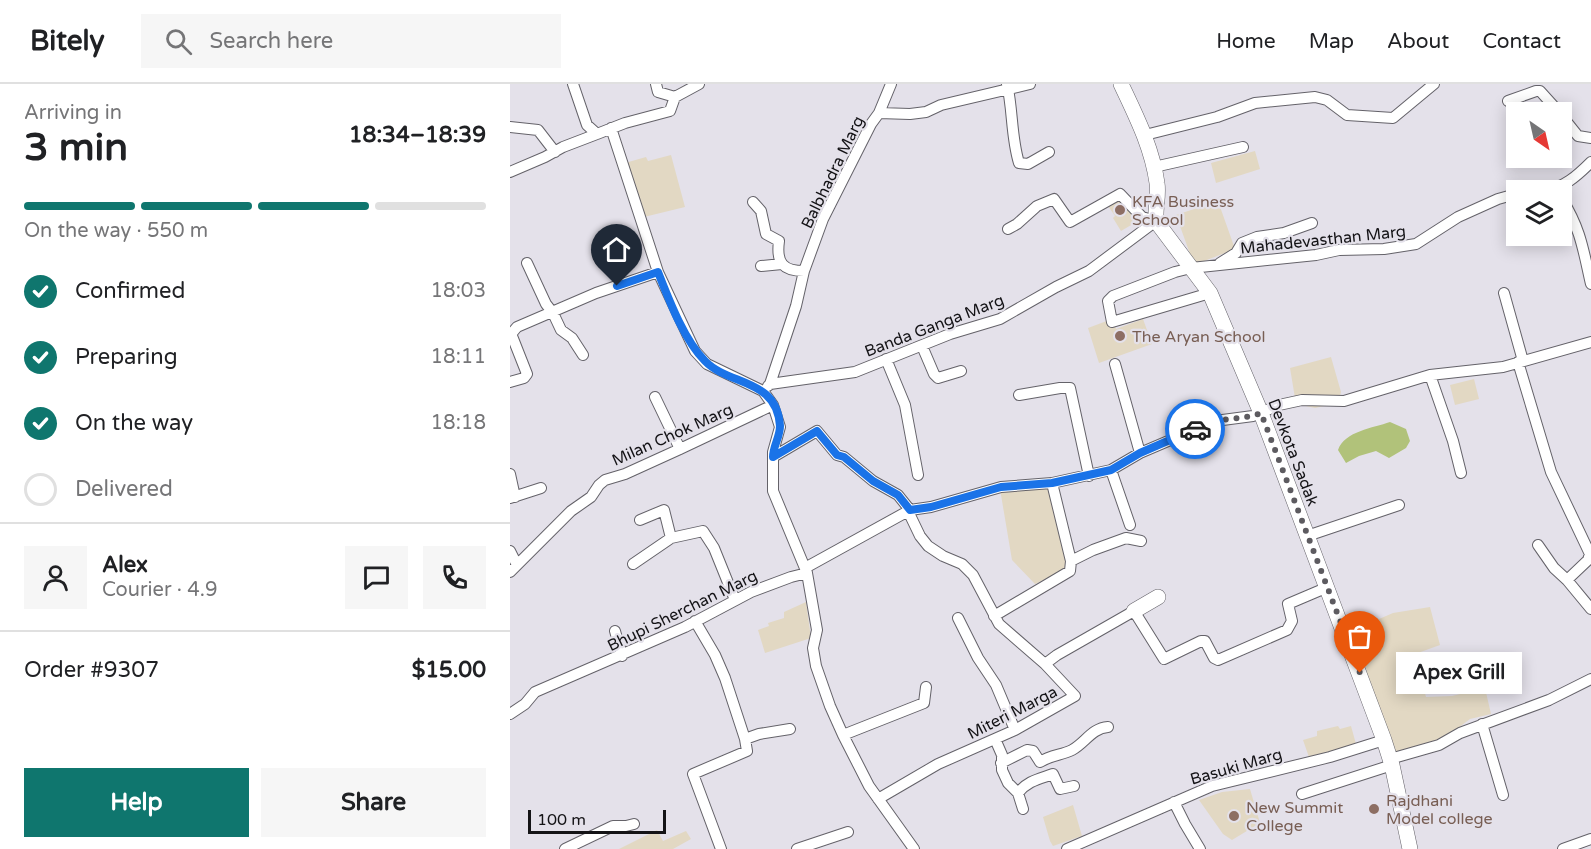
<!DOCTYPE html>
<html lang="en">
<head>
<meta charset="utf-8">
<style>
  body { margin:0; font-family:"Varela Round",sans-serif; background:#f6f6f6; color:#202124; height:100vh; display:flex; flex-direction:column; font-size:22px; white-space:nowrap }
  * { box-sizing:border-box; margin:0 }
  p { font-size:20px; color:#757577 }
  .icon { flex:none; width:33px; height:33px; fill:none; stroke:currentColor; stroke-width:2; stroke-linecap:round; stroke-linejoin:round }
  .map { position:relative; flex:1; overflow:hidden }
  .panel { display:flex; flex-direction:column; background:#fff; width:510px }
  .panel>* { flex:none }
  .needle { width:39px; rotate:146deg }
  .controls { position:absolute; left:996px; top:18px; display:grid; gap:12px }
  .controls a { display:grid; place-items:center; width:66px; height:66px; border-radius:0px; background:#fff; box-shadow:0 3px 15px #0003; font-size:30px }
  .scale { position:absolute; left:18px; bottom:15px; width:138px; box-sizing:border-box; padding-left:6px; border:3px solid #141316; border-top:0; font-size:16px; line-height:21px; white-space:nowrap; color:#141316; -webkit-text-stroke:4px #e4e1ea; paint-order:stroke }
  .pin { position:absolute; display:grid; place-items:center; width:51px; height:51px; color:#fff; margin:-62px -26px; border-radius:50% 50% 50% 0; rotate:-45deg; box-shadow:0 0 6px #0007 }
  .pin .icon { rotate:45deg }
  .courier { position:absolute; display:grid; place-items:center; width:60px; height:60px; margin:-30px; border:4px solid #1a73e8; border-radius:50%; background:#fff; color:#222; box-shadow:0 2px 8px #0007 }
  .bubble { position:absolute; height:42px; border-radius:0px; background:#fff; box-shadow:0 3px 15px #0003; font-size:20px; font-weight:700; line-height:42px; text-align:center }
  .headline em { font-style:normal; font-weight:700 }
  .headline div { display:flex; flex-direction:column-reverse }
  .headline { display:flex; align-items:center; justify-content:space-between; height:102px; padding:0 24px }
  h1 { font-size:39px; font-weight:700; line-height:45px }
  .bar { display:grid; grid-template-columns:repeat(4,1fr); gap:9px 6px; align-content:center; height:72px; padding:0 24px }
  .bar i { height:8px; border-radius:4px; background:#e0e0e0 }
  .bar .current { background:#0f766e }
  .bar p { grid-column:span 4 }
  .line { display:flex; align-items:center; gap:15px; padding:0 24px; border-top:2px solid #e0e0e0 }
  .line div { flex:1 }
  .round { display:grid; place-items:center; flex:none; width:63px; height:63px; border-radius:0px; background:#f6f6f6 }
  ol { padding:0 24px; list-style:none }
  li { display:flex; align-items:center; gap:18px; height:66px }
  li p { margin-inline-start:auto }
  li .icon { padding:6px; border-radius:50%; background:#0f766e; color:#fff; stroke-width:4 }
  li:last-child { color:#757577 }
  li i { width:33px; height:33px; border:3px solid #e0e0e0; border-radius:50% }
  .button { display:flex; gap:12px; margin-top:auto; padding:12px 24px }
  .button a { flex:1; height:69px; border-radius:0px; background:#0f766e; color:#fff; font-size:24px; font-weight:700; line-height:69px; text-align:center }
  .button a+a { background:#f6f6f6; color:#202124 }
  header { display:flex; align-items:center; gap:36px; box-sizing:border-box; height:84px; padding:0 30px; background:#fff; border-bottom:2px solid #e0e0e0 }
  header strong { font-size:28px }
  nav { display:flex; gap:33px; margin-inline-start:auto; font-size:21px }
  .search { width:420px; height:54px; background:#f6f6f6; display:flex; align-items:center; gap:15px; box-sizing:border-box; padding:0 21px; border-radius:0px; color:#757577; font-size:22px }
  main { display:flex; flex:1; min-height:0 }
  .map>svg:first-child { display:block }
</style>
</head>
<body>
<header>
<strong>Bitely</strong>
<div class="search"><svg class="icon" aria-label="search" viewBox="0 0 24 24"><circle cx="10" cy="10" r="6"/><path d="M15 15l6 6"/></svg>Search here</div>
<nav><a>Home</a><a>Map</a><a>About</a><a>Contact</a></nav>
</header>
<main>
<section class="panel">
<div class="headline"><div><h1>3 min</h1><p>Arriving in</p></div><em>18:34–18:39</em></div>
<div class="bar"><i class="current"></i><i class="current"></i><i class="current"></i><i></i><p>On the way · 550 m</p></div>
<ol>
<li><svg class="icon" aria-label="check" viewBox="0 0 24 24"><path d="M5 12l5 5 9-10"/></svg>Confirmed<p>18:03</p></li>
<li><svg class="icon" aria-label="check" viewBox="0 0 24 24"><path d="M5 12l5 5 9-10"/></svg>Preparing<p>18:11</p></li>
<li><svg class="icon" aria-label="check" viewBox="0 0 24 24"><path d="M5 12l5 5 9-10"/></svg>On the way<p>18:18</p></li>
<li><i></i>Delivered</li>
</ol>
<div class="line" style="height:108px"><a class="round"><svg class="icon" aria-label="person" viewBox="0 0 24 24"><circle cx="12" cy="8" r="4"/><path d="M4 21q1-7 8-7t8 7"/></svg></a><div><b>Alex</b><p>Courier · 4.9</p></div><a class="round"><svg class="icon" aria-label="chat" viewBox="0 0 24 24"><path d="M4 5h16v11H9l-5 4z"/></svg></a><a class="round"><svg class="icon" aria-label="phone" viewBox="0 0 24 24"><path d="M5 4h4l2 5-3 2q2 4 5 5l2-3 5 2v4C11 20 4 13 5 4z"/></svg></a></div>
<div class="line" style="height:78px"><div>Order #9307</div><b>$15.00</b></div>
<div class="button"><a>Help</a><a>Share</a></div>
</section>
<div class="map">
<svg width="1081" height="765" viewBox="0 0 1081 765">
  <rect width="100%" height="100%" fill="#e4e1ea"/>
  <path fill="#e2d8c3" d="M745,67L750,85L706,99L701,79Z
    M161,71L175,123L134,133L115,79L136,73L138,77Z
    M613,114L628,137L611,147L603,134L605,132L596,119Z
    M708,117L725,165L684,181L666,131Z
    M602,235L606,245L633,235L642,260L589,279L578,244Z
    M821,273L831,308L828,319L805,324L786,320L780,284Z
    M964,295L969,315L945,321L940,301Z
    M539,401L558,485L525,500L502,476L490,405Z
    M296,518L301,554L255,569L248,546L259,542L258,539L274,534V528Z
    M920,523L930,561L905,570L916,613L942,612L975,604L981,630L960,635L931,657L886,669L857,589L854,572L862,538L883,529Z
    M828,642L830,645L841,642L846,660L800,676L793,656L807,652V647Z
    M740,705L750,739L722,756L713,750L689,716L712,708Z
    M563,721L572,752L543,762L540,757L533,733Z
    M147,746L153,757L176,747L181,755L163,765H109Z"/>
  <path fill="#b1c27a" d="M880,338L896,345L900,357L896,364L879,374L866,367L849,372L836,379L828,366C835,347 863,344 880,338Z"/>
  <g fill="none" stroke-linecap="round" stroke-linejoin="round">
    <defs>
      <path id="street" d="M63,0L77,41L87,50L115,39L160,27L165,13L189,0
        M146,0L148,8L165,13
        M497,0C503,26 501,53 509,79L518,80L539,68
        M998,17L1026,7H1030L1049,28
        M369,29L400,30L416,28L431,21L520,0
        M1052,32L1068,52L1081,54
        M0,43L28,46L45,68
        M101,44L148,188L185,267L197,280L253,307L263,321L270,343L263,368V407L297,489L307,546L303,564L306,582L320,622L333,651L359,702L404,765
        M635,51L707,33L745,19L805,13L817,16L837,31L883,34L924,0
        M644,83L733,63
        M0,88L35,73L53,63L87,50
        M1034,106C1053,105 1068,91 1081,78
        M1052,115C1071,146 1073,165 1081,200
        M243,118L251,127L256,150L269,157C266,179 273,187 294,187
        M498,145L507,140L527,122L544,115L560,138L610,110L632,133L646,137
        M17,179L36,220L43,229L51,246L62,254L73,271
        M710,179L726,169L732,159L747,153L774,149L802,139
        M251,182L272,180
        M700,209L602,238L598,217L603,212L665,188L681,184L806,171L829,166L874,165L906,160L948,133L988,115L1006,110
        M994,209L1013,277
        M412,262L424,290L428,294L451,287
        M376,275L395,321L408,391
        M1008,278L1041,388L1080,470L1078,476L1057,496L1081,525
        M605,280L630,369
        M920,291L943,357L951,389
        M0,298L14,294L17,290L2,252V249L7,243L86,209L148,188
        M260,300L345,288L440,250L490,235L546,203L579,187L646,137
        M258,302L260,300L286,222L294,187L313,135L361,40L369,29L381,0
        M509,311L550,304H560L579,392
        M145,313L170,365
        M263,373L307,347L327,371L334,373L363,397L388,411L400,426
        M601,386L620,441
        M0,390L5,413
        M0,414L31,404
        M130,436L154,426L161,454L193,447L204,464L225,516
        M797,452L889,421
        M1028,461L1044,484L1057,496
        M0,467L7,481
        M561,477L583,466L616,454L631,457
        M123,480L161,454
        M295,484L400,426L421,423L491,403L542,399L601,386L630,369L705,337L743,332L769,321L792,316L834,317L920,291L993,283L1081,258
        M0,488L61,427L81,413L89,401L95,396L115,390L170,365L263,321
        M484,532L560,487L561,477L542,399
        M448,534L468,574L486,601L505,646
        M185,537L205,571L215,594L235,655L237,667L183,690L211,765
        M105,547L112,572
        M535,580L547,571L624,527L654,575L691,557H695L704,574L708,576L777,546L782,537L778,520L818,503
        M0,630L15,620L25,608L175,543L241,508L281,493L297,489
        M972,640L993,711
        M333,651L414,619L416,603
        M235,655L249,650L280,645
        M485,655L492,671V686L498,699L508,709L513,725
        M880,675L929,661L950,649L1039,616L1081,595
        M491,679L517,666L523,667L530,678C541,671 552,671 562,666C575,659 582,644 598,643
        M508,709C517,697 529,695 543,690L550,705L564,702
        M792,710L882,681
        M368,715L428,680L505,646L565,612L535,580L489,540L463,491L452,480L433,472L418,462L410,452L398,427
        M664,718L675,740L690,765
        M55,765L103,742H116L124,740
        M287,765L338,748
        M557,765L702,702L820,673L874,656
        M1053,765L1081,755"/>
      <path id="secondary" d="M611,0C626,32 642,63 647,99C649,111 645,124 646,137L700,209L751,329L874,656L882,681L900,765
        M624,527L648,513"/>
    </defs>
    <use href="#street" stroke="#646269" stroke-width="12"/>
    <use href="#secondary" stroke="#646269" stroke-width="16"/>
    <use href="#street" stroke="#fff" stroke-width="10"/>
    <use href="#secondary" stroke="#fff" stroke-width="15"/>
  </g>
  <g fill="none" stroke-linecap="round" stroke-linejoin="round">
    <path stroke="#5d5b60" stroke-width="6" stroke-dasharray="0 10.8" d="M685,345L705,337L743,332L751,329L850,589"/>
    <path stroke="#1a73e8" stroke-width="8" d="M107,202L148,188C159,216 174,256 195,277C219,302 267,294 270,342C270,353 263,362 263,373L307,347L327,371L334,373L363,397L388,411L400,426L421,423L491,403L542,399L601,386L630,369L685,345"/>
  </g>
  <g fill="#8d6e63" stroke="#e4e1ea" stroke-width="2">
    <circle cx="610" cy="126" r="6"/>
    <circle cx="610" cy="252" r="6"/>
    <circle cx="864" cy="725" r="6"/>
    <circle cx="724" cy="732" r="6"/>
  </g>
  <g text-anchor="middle" stroke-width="4.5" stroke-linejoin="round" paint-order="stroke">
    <g font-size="16" fill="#141316" stroke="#e4e1ea">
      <text transform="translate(322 88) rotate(-64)" y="6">Balbhadra Marg</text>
      <text transform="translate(813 155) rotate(-6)" y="6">Mahadevasthan Marg</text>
      <text transform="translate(424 241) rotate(-21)" y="6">Banda Ganga Marg</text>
      <text transform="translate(162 350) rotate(-24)" y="6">Milan Chok Marg</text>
      <text transform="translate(784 368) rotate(69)" y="6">Devkota Sadak</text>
      <text transform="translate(172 526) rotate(-26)" y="6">Bhupi Sherchan Marg</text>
      <text transform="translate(502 628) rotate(-27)" y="6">Miteri Marga</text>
      <text transform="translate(726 682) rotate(-16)" y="6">Basuki Marg</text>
    </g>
    <g font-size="16" fill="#785e54" stroke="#e4e1ea" text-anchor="start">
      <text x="622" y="123">KFA Business<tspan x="622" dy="18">School</tspan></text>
      <text x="622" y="258">The Aryan School</text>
      <text x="876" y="722">Rajdhani<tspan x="876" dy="18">Model college</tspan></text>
      <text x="736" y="729">New Summit<tspan x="736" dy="18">College</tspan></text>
    </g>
  </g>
</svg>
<div class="controls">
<a><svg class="needle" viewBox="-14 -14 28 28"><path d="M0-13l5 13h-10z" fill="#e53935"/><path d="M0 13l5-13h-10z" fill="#757577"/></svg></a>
<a><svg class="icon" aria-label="layers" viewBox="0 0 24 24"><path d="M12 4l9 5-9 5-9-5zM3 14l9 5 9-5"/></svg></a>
</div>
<div class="scale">100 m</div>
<div class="pin" style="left:850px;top:589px;background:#ea580c"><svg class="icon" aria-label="bag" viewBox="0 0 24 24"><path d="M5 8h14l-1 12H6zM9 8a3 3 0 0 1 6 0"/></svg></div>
<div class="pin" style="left:107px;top:202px;background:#1f2937"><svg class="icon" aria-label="home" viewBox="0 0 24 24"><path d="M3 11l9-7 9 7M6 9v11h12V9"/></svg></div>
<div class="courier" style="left:685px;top:345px"><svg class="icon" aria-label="car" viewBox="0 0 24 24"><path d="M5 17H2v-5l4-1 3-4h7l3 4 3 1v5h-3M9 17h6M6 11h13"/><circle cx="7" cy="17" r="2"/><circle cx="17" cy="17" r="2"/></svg></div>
<div class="bubble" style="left:886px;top:568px;width:126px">Apex Grill</div>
</div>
</main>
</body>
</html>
